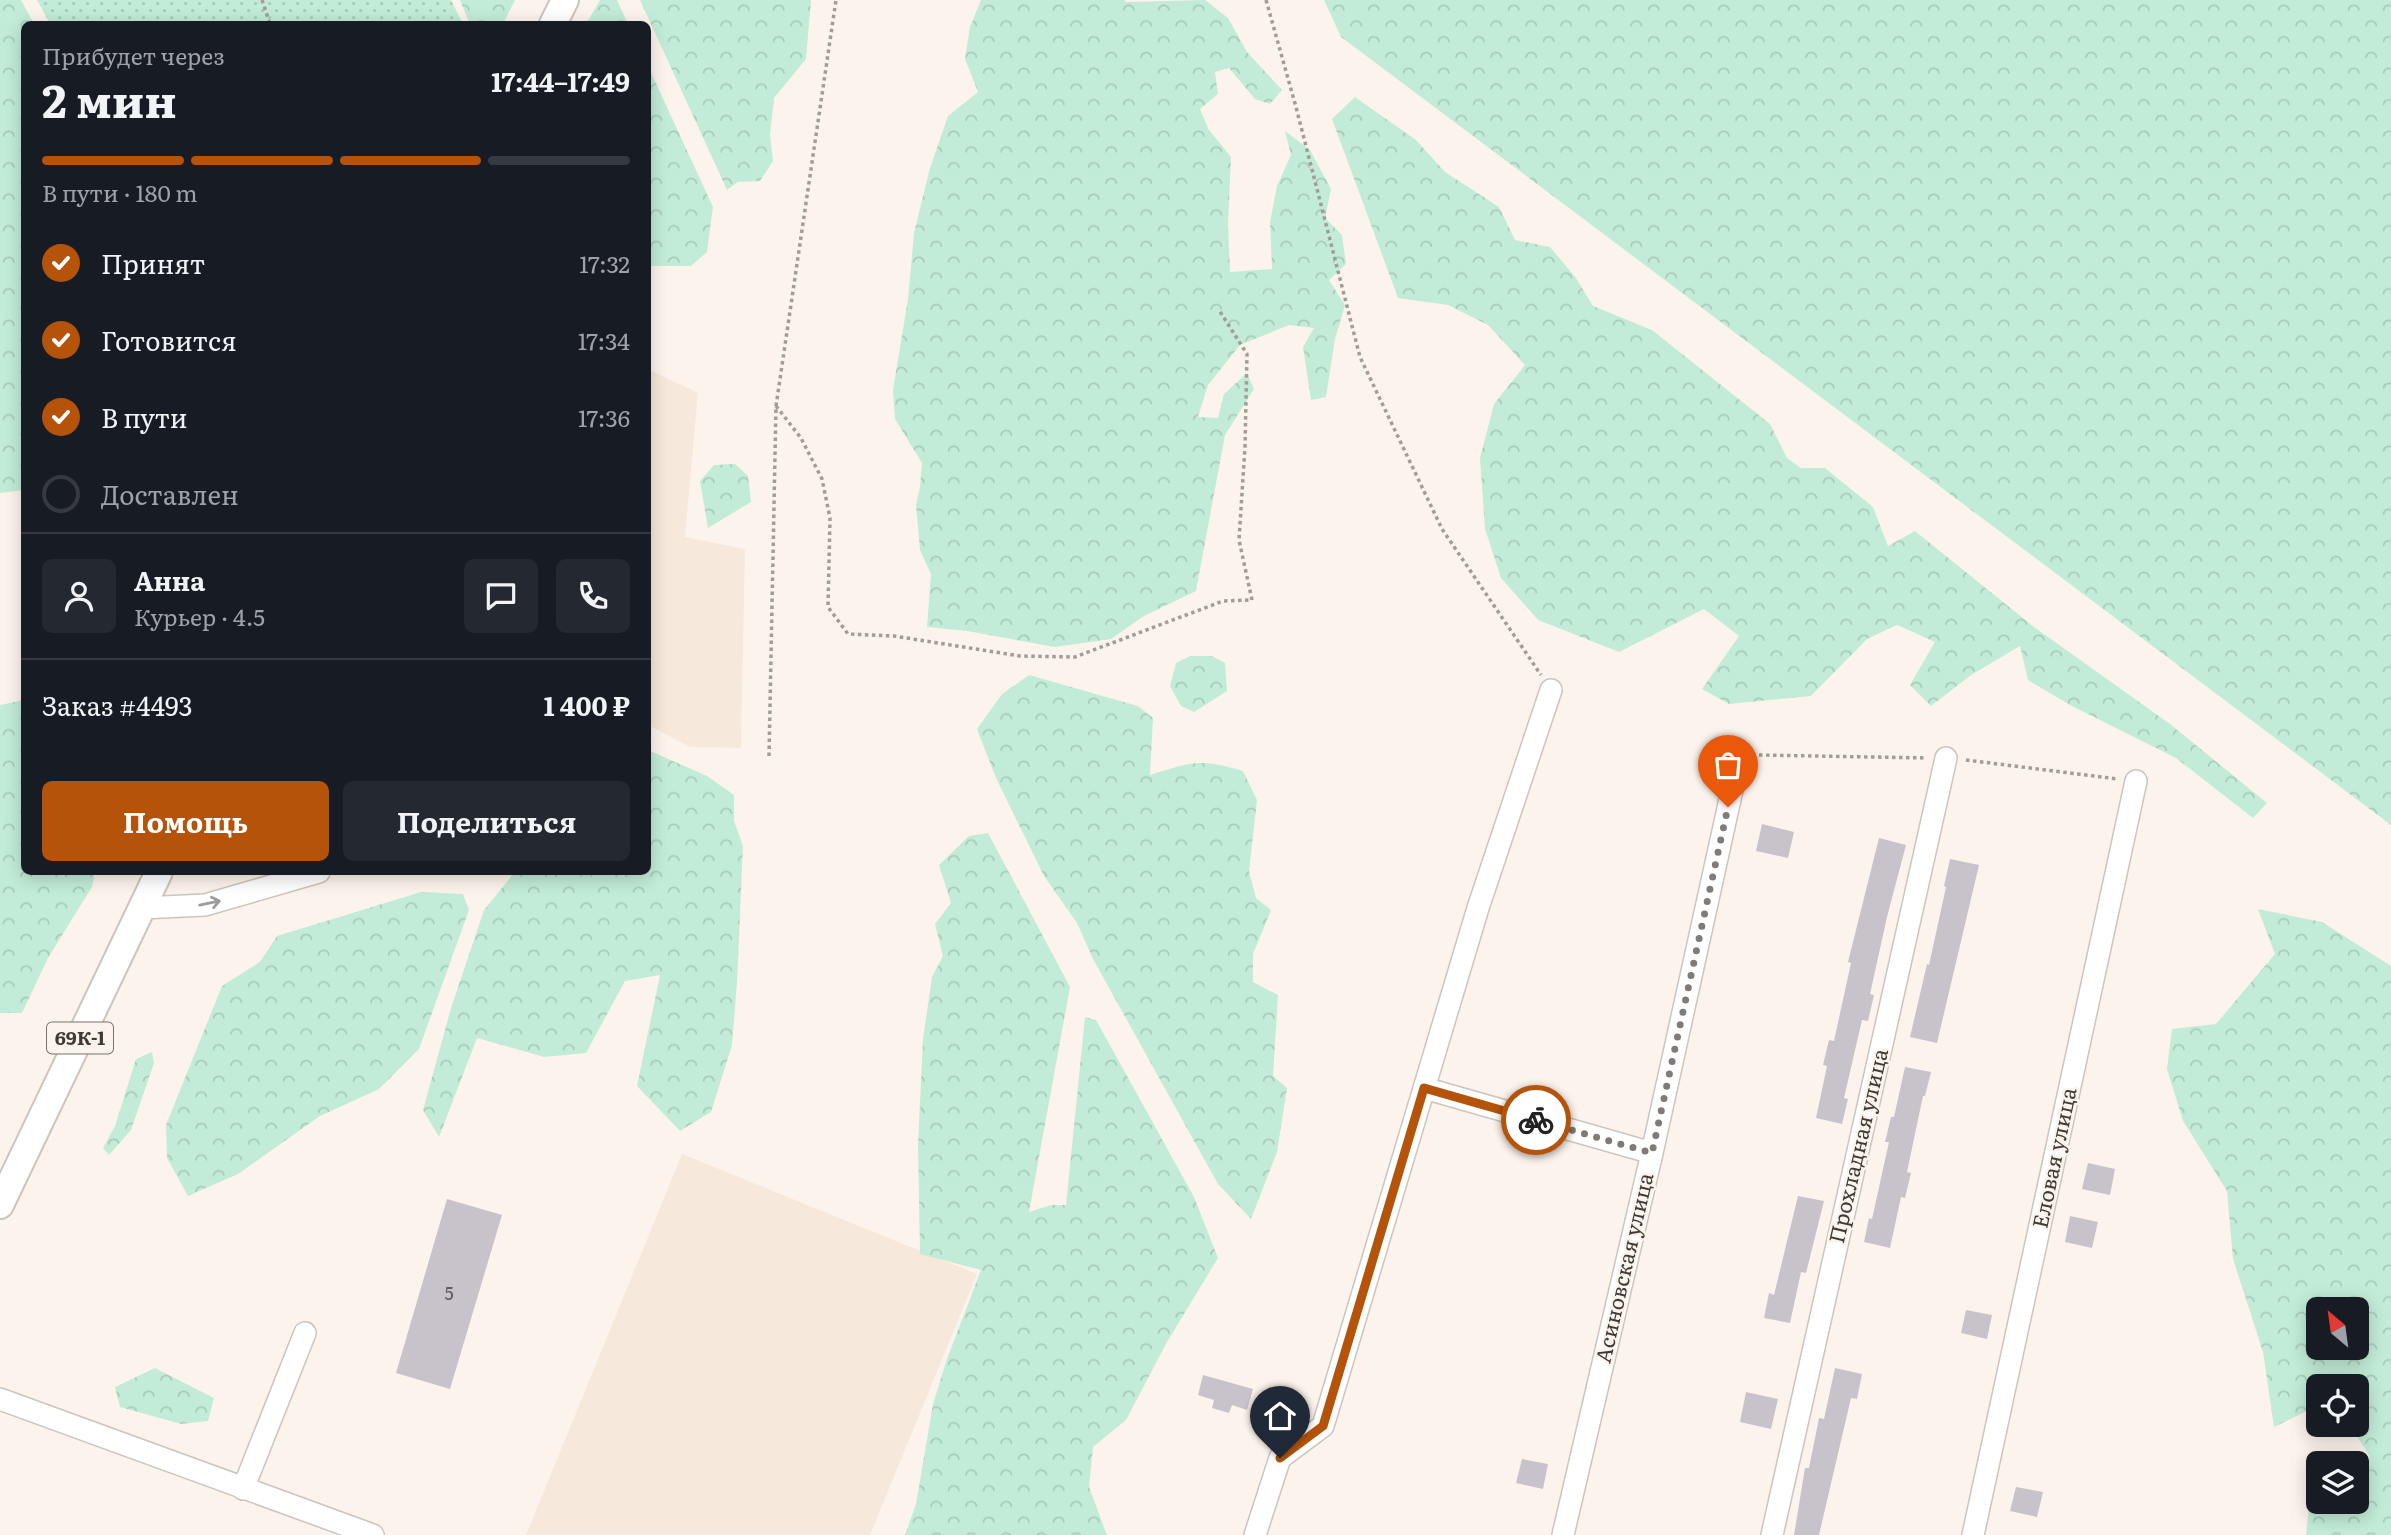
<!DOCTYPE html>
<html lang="ru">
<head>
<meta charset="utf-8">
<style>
  body { margin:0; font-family:Literata,serif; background:#242831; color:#f1f3f6; height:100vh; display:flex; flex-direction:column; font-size:26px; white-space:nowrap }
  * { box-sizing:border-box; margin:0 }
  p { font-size:23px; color:#9ea1a6 }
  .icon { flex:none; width:38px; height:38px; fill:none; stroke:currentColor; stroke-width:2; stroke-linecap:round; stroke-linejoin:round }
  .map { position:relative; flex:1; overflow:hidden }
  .details { position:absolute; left:21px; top:21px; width:630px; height:854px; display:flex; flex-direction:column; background:#171b24; border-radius:10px; box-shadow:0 4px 18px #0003 }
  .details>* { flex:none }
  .needle { width:46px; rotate:331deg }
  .buttons { position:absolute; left:2306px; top:1297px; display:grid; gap:14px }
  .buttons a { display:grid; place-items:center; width:63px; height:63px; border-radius:10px; background:#171b24; box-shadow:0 4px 18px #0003; font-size:35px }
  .pin { position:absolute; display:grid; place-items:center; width:60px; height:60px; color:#fff; margin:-72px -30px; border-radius:50% 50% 50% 0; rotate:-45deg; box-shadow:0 0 7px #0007 }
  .pin .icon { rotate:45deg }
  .courier { position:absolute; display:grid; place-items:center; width:70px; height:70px; margin:-35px; border:5px solid #b45309; border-radius:50%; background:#fff; color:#222; box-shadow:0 2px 9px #0007 }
  .summary em { font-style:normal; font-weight:700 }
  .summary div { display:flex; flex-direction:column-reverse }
  .summary { display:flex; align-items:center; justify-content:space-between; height:119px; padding:0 21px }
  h1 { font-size:46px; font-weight:700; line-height:52px }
  .bar { display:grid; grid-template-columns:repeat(4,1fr); gap:10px 7px; align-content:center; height:84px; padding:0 21px }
  .bar i { height:9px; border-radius:5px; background:#363941 }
  .bar .on { background:#b45309 }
  .bar p { grid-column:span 4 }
  .line { display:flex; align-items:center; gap:18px; padding:0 21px; border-top:2px solid #363941 }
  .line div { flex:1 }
  .round { display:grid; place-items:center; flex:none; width:74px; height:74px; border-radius:10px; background:#242831 }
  ol { padding:0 21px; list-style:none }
  li { display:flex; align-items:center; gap:21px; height:77px }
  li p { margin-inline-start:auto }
  li .icon { padding:7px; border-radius:50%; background:#b45309; color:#fff; stroke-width:4 }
  li:last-child { color:#9ea1a6 }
  li i { width:38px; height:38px; border:4px solid #363941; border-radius:50% }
  .cta { display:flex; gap:14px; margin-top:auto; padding:14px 21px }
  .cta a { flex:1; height:80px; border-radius:10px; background:#b45309; color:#fff; font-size:28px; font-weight:700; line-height:80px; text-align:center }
  .cta a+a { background:#242831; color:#f1f3f6 }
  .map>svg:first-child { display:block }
</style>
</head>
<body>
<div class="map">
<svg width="2391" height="1535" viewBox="0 0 2391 1535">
  <defs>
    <pattern id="grass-dots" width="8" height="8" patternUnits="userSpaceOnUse" patternTransform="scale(1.75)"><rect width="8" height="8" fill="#c2ecd7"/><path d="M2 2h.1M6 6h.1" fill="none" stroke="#a8cbb9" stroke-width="1.8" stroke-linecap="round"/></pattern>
    <pattern id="forest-crowns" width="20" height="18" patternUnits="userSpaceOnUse" patternTransform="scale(1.75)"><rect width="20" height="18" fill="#c2ecd7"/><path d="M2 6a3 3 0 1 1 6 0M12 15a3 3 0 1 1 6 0" fill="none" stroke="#a8cbb9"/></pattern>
  </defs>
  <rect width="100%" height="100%" fill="#fcf4ec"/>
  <path fill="#f6e9db" d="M648,369L698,393L685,537L745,549L741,748L690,747L648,725Z
    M682,1154L977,1274L870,1535H526Z"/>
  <path fill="url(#grass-dots)" d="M37,0H451L463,24H50Z"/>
  <path fill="url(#forest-crowns)" fill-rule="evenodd" d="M0,0H21L34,24H24V490L0,493Z
    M460,0H515L503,24H474L469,22Z
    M600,0H617L628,24H586Z
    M640,0H811L806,59L774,98L770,134L773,161L760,181L738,182L727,190Z
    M981,0H1124L1126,2L1205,0L1228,18L1247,52L1282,90L1270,104L1255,99L1229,68L1215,72L1218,94L1200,109L1209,130L1231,157L1228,225L1230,272L1272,269L1270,222L1277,186L1291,155L1285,131L1310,150L1331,189L1325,218L1342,235L1346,264L1329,280L1345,305L1335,339L1326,397L1311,400L1303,347L1314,328L1289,325L1240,345L1208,385L1198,417L1218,418L1224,394L1247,373L1254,389L1225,435L1196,591L1144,616L1111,639L1055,647L967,631L927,627L931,574L920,550L916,505L920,487L922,463L895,419L893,390L908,299L914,233L930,168L948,116L978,92L965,59L970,27Z
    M1324,0H2391V825L1341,37Z
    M648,66L713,207L707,252L691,266H648Z
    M1355,97L1416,140L1445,172L1499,207L1515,240L1550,247L1576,278L1593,306L1652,330L1770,424L1787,458L1801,468H1825L1873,507L1888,546L1915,531L2034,627L2170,724L2267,803L2253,818L2176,758L2070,705L2028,680L2020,646L1971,675L1931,706L1910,685L1935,642L1897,625L1867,639L1811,696L1729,704L1702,689L1739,636L1704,609L1619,652L1538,620L1501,578L1485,529L1480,458L1494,404L1525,365L1488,325L1448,305L1398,298L1332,119Z
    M735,464L748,476L751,502L708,528L700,481L714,465Z
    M1190,656H1212L1225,663L1227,691L1194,712L1181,706L1170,686L1176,663Z
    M1029,675L1138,706L1153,718L1150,775C1192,762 1199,758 1243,771L1257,800L1249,871L1256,898L1271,910L1253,954V982L1278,995L1273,1076L1287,1088L1277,1152L1251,1219L1218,1184L1093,959L1077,923L1044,876L996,778L977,729L1002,694Z
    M24,700V872H95L92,887L48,958L22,1013H0V705Z
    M648,750L707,776L734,795V821L743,846L737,982L732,1045L711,1112L680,1131L637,1086L660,975L625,981L586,1053L544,1057L477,1038L439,1137L423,1110L451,1008L484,910L515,872H648Z
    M988,833L1070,987L1029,1212L1051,1205H1066L1085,1017L1096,1020L1194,1197L1218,1258L1167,1342L1126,1420L1093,1447L1089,1487L1107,1535H905L916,1504L933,1404L947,1359L981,1270L920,1254L918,1145L923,1039L932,977L943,956L935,924L951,903L939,865L969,836Z
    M421,892L463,894L469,910L419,1049L379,1089L320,1116L238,1174L188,1196L167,1158L166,1125L222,986L260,962L277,936Z
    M2258,909L2322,922L2391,966V1535H2306L2309,1506L2319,1501L2357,1502V1475L2370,1457L2350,1425L2357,1424V1386H2319V1405L2274,1427L2263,1352L2233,1259L2227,1191L2183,1121L2167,1069L2172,1029L2216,1024L2275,954ZM2319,1309H2357V1348H2319Z
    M152,1052L154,1063L131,1130L109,1155L103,1148L115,1126L136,1059Z
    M155,1368L214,1398L208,1421L181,1424L120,1407L115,1387Z"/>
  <path fill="#c8c2cb" d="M1762,824L1794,832L1788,858L1756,851Z
    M1879,838L1906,845L1887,917L1870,994L1874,995L1868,1021L1862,1020L1844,1098L1848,1099L1842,1124L1816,1118L1827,1066L1823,1065L1829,1040L1834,1041L1851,963L1848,962Z
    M1950,859L1979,865L1937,1043L1910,1037L1927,964L1929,965L1946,887L1944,886Z
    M1905,1067L1931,1072L1925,1096H1923L1907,1172L1911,1173L1905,1198L1901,1197L1890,1248L1864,1242L1869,1218L1872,1219L1889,1142H1885L1891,1117H1894Z
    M2088,1163L2115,1169L2110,1195L2082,1189Z
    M1798,1196L1824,1201L1806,1273L1801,1272L1790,1323L1764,1318L1769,1293L1774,1295Z
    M447,1199L502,1215L450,1389L396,1373Z
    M2070,1216L2098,1222L2092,1248L2065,1242Z
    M1966,1310L1992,1315L1987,1339L1961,1333Z
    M1835,1368L1862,1374L1857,1399L1851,1398L1819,1535H1794L1805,1468H1809L1819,1418L1824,1419Z
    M1203,1375L1253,1389L1247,1410L1232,1405L1229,1413L1212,1408L1214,1400L1198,1395Z
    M1746,1392L1778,1399L1771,1429L1740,1422Z
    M1522,1459L1548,1464L1543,1489L1516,1483Z
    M2016,1487L2043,1492L2037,1517L2010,1511Z"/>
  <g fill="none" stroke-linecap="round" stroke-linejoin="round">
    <defs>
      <path id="minor" d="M142,908L205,905L319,872
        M1424,1088L1652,1153
        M0,1399L373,1535
        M243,1489L305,1333
        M1255,1535L1280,1458L1323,1426L1478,908L1551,690
        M1563,1535L1652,1153L1740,754
        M1772,1535L1946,758
        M1973,1535L2136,781"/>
      <path id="major" d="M553,24L565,0
        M0,1205L159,872"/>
    </defs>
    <use href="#minor" stroke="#ccc5bd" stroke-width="24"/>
    <use href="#major" stroke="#ccc5bd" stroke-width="30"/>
    <path stroke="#a19c96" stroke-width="3.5" stroke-dasharray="3.5 3.5" stroke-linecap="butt" d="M262,0L270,24
      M1266,0L1296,107L1360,357L1442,529L1541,675
      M776,406L801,438L822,479L830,518L828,607L848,634L894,636L1020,656L1075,657L1223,601L1252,600L1239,540L1245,447L1247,354L1219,310
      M1759,755L1927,758
      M769,756L776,406L836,0
      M1966,760L2118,779"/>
    <use href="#minor" stroke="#fff" stroke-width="21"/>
    <use href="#major" stroke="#fff" stroke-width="26"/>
  </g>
  <defs><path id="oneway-shaft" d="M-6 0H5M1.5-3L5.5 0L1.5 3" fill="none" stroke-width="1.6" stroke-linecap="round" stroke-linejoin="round" transform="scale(1.75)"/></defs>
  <use stroke="#9e9c9b" href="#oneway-shaft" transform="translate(210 903) rotate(-12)"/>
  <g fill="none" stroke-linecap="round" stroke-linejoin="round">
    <path stroke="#807b76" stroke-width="7" stroke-dasharray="0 12.6" d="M1536,1120L1652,1153L1728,807"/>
    <path stroke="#b45309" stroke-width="9" d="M1280,1458L1323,1426L1424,1088L1536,1120"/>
  </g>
  <g text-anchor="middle" stroke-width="5" stroke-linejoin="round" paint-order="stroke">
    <g font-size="18" fill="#605c5c">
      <text x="449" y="1300">5</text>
    </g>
    <rect fill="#fcf4ec" stroke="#76726d" stroke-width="2" x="47" y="1022.5" width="66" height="31" rx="5"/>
    <g font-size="19" font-weight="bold" fill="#3d3a37">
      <text x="80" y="1045">69К-1</text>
    </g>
    <g font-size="21" fill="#3d3a37" stroke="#fcf4ec">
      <text transform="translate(1859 1146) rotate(-77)" y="7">Прохладная улица</text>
      <text transform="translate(2055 1158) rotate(-78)" y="7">Еловая улица</text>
      <text transform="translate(1625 1268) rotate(-77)" y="7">Асиновская улица</text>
    </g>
  </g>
</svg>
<div class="buttons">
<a><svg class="needle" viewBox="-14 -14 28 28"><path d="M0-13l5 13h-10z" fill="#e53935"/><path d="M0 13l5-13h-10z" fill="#9ea1a6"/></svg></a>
<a><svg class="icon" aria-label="locate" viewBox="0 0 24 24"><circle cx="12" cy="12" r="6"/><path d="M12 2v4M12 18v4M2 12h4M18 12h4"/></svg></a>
<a><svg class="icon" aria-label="layers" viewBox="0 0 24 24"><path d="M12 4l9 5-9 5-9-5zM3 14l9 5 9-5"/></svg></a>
</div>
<div class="pin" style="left:1728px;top:807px;background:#ea580c"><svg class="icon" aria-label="bag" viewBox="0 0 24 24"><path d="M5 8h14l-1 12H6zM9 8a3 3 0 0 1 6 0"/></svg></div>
<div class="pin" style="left:1280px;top:1458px;background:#1f2937"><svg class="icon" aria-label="home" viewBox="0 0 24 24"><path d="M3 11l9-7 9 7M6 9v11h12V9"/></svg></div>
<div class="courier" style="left:1536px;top:1120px"><svg class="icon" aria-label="bike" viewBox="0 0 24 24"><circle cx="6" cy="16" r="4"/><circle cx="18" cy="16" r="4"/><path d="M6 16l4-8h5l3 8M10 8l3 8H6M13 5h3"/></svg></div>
<section class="details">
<div class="summary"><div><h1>2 мин</h1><p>Прибудет через</p></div><em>17:44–17:49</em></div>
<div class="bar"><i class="on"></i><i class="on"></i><i class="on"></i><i></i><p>В пути · 180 m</p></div>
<ol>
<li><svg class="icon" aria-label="check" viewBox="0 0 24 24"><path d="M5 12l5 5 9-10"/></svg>Принят<p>17:32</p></li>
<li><svg class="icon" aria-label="check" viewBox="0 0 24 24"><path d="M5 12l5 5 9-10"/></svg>Готовится<p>17:34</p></li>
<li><svg class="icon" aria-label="check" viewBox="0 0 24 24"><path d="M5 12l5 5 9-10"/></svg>В пути<p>17:36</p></li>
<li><i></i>Доставлен</li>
</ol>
<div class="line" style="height:126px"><a class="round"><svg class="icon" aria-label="person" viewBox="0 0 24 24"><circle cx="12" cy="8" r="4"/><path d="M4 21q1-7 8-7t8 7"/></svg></a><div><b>Анна</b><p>Курьер · 4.5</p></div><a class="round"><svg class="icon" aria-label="chat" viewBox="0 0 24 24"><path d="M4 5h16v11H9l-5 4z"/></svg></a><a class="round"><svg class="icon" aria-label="phone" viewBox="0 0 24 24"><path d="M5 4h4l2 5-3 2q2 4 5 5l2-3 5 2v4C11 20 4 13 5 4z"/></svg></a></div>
<div class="line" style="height:91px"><div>Заказ #4493</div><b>1 400 ₽</b></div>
<div class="cta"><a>Помощь</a><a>Поделиться</a></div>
</section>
</div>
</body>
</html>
